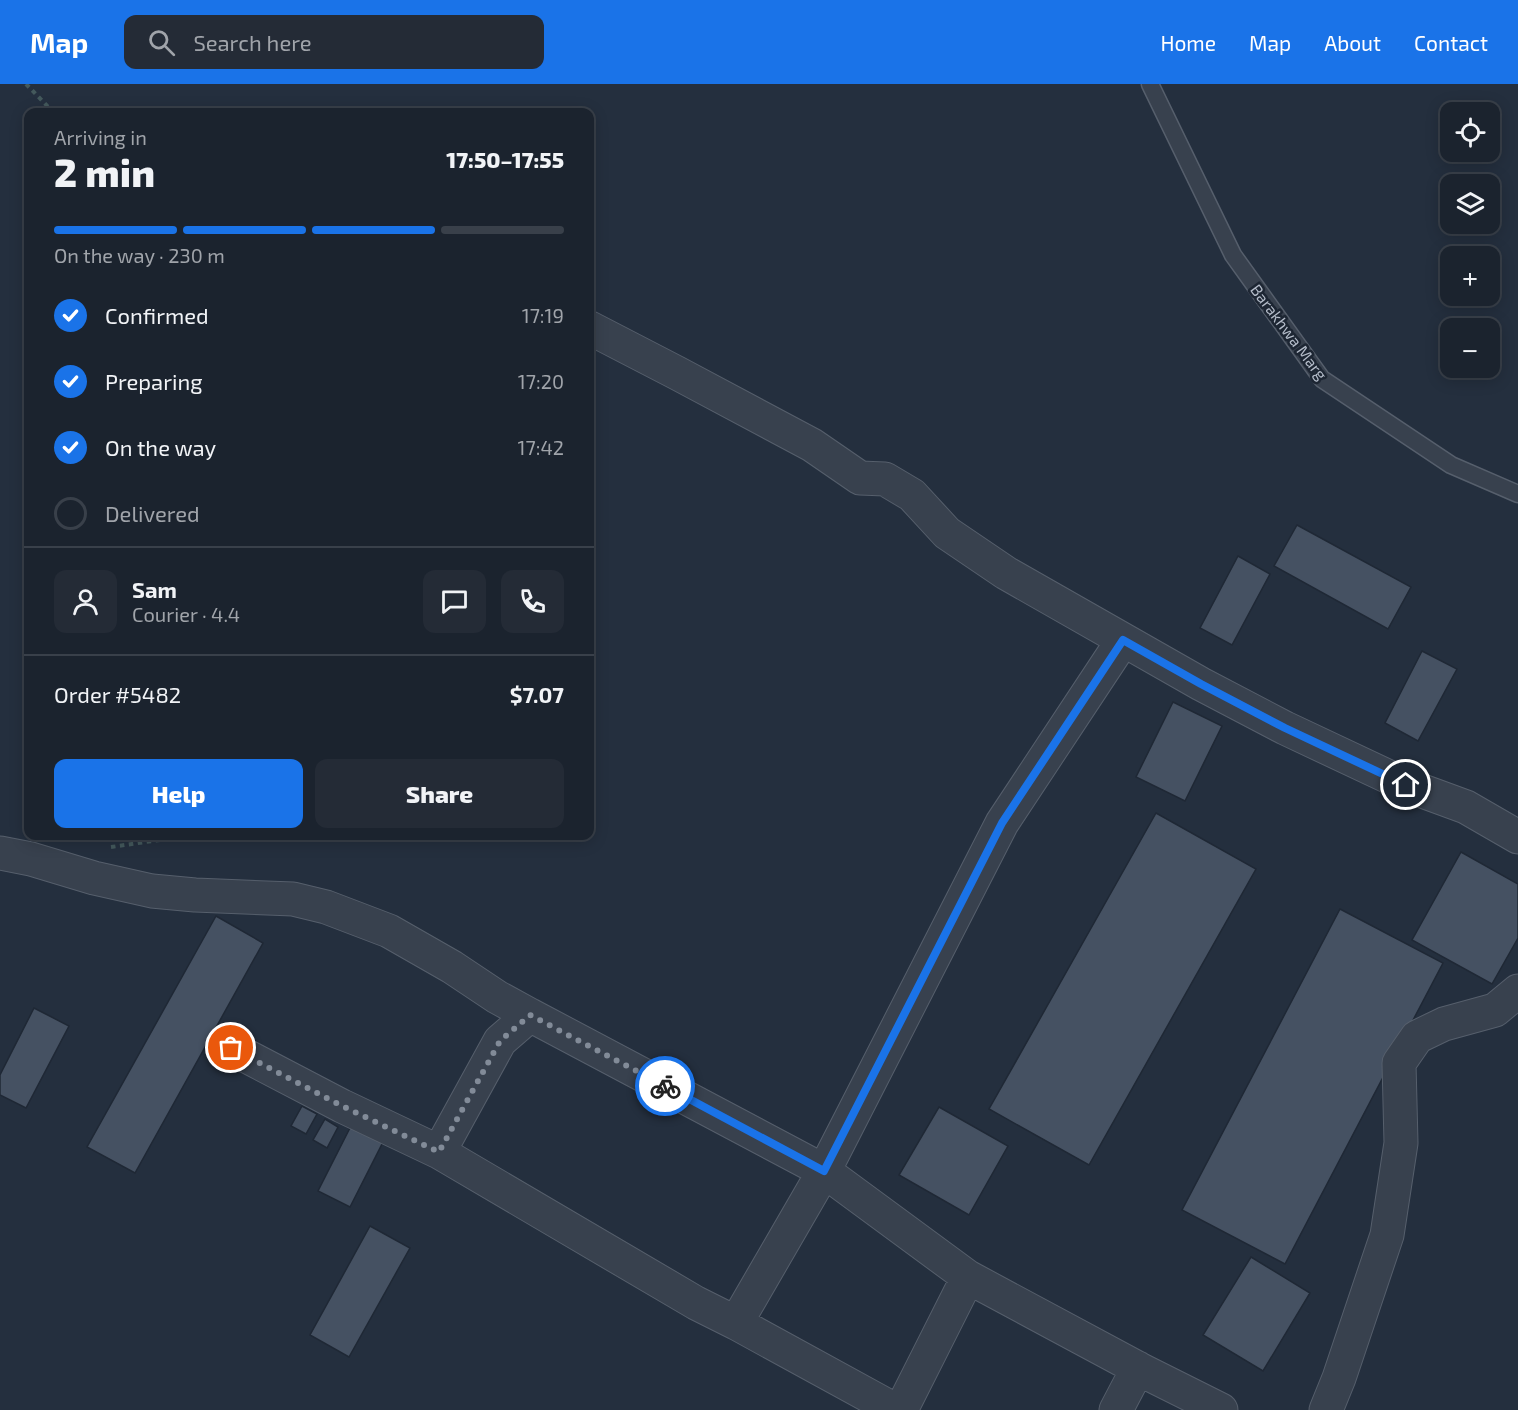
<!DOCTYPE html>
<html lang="en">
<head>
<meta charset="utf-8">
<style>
  body { margin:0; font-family:"Exo 2",sans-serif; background:#242b36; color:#f1f3f6; height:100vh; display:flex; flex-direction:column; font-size:22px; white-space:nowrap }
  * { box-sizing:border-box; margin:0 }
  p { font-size:20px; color:#a0a4aa }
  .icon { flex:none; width:33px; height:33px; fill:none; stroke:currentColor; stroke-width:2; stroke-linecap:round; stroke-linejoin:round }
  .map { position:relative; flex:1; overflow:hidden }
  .details { position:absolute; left:24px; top:24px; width:570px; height:732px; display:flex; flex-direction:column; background:#1b232e; border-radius:12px; box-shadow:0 3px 15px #0003,0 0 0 2px #39404a }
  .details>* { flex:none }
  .controls { position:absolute; left:1440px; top:18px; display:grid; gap:12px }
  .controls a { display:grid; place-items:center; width:60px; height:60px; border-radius:12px; background:#1b232e; box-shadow:0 3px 15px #0003,0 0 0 2px #39404a; font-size:30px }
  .pin { position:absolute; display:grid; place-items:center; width:51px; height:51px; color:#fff; margin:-26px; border:3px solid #fff; border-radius:50%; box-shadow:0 2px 6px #0007 }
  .courier { position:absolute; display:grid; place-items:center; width:60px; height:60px; margin:-30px; border:4px solid #1a73e8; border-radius:50%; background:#fff; color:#222; box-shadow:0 2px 8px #0007 }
  .headline em { font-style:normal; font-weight:800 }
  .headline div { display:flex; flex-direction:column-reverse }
  .headline { display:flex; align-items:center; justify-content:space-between; height:102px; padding:0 30px }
  h1 { font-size:39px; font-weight:800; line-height:45px }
  .bar { display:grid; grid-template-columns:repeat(4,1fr); gap:9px 6px; align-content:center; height:72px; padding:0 30px }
  .bar i { height:8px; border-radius:4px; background:#39404a }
  .bar .active { background:#1a73e8 }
  .bar p { grid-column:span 4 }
  .line { display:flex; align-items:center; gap:15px; padding:0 30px; border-top:2px solid #39404a }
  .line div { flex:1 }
  .round { display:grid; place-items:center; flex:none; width:63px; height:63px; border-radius:12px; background:#242b36 }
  ol { padding:0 30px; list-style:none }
  li { display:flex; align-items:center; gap:18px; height:66px }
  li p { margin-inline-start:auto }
  li .icon { padding:6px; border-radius:50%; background:#1a73e8; color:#fff; stroke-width:4 }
  li:last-child { color:#a0a4aa }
  li i { width:33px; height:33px; border:3px solid #39404a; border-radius:50% }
  .cta { display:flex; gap:12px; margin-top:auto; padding:12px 30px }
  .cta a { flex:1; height:69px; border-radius:12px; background:#1a73e8; color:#fff; font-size:24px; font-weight:800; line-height:69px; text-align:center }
  .cta a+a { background:#242b36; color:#f1f3f6 }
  header { display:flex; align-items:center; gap:36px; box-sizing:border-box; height:84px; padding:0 30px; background:#1a73e8; color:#fff }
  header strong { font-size:28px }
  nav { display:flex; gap:33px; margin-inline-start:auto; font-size:21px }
  .search { width:420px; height:54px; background:#242b36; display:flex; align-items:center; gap:15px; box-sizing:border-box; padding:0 21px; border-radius:12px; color:#a0a4aa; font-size:22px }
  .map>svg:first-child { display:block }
</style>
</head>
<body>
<header>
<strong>Map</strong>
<div class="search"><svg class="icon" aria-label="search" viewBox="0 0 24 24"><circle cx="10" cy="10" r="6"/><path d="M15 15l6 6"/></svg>Search here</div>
<nav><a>Home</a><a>Map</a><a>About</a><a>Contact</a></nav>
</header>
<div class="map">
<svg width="1518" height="1326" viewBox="0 0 1518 1326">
  <rect width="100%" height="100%" fill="#242f3e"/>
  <path fill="#455162" stroke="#1f2835" stroke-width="1.5" d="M1297,441L1411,503L1388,545L1274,482Z
    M1238,472L1270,490L1232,561L1200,544Z
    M1422,567L1457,585L1418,657L1385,639Z
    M1173,618L1222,642L1185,717L1136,693Z
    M1156,729L1256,785L1089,1081L989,1025Z
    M1461,768L1518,800V854L1492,900L1412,856Z
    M1340,825L1443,879L1285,1180L1182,1126Z
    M216,832L263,859L135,1089L87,1063Z
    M34,924L69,942L26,1024L0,1011V991Z
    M302,1022L317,1030L306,1050L291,1042Z
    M939,1023L1008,1062L969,1131L899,1091Z
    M325,1035L338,1043L327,1064L313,1056Z
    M352,1040L384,1056L350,1123L318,1107Z
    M370,1142L410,1164L349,1273L310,1251Z
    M1251,1173L1310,1209L1263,1287L1203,1251Z"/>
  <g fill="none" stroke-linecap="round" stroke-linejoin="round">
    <defs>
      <path id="lane" d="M1150,0L1233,171L1322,295L1451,381L1518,410"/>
      <path id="street" d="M590,244L677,289L812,361L860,394L885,395L912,411L947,449L1006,489L1201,600L1285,644L1406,701L1466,723L1518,753
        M1123,556L1002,739L824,1087L968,1193L1143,1287L1221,1326
        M0,769L31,775L94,794L152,807L195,811L293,815L326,823L389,847L452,883L497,913L530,931L500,957L439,1068
        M530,931L824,1087L736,1239
        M231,964L342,1022L439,1068L696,1219L736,1239L895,1326
        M901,1326L968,1193
        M1116,1326L1138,1284
        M1326,1326L1339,1294L1387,1151L1401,1059L1399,979L1417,953L1444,940L1495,926L1518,907"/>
    </defs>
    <use href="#lane" stroke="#565f6c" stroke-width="19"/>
    <use href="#street" stroke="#565f6c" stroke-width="35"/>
    <path stroke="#44595c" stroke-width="4" stroke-dasharray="4.5 4.5" stroke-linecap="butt" d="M26,0L53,28
      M111,763L187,752"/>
    <use href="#lane" stroke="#38414e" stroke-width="16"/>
    <use href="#street" stroke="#38414e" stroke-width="33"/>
  </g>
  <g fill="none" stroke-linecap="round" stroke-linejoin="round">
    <path stroke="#828b98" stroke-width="6" stroke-dasharray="0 10.8" d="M231,964L342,1022L439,1068L500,957L530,931L665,1002"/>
    <path stroke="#1a73e8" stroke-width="8" d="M665,1002L824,1087L1002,739L1123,556L1201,600L1285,644L1406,701"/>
  </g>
  <g text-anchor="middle" stroke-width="5" stroke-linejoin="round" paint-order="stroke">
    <g font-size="16" fill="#b4bcc9" stroke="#1d2633">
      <text transform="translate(1289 248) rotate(53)" y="6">Barakhwa Marg</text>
    </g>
  </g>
</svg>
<div class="controls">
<a><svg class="icon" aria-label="locate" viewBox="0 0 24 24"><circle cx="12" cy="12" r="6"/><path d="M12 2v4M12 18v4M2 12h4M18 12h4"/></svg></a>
<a><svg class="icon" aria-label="layers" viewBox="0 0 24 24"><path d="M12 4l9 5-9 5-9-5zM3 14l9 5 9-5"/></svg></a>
<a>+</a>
<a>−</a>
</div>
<div class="pin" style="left:231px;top:964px;background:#ea580c"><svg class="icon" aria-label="bag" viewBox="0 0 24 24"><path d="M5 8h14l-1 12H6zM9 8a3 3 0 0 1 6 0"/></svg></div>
<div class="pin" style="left:1406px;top:701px;background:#1f2937"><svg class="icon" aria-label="home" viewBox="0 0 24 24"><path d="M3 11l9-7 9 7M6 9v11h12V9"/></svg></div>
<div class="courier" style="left:665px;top:1002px"><svg class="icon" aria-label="bike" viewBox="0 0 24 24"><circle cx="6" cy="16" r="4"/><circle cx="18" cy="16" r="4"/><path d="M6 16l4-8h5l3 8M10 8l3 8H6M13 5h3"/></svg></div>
<section class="details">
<div class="headline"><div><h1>2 min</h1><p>Arriving in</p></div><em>17:50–17:55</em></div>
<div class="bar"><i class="active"></i><i class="active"></i><i class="active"></i><i></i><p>On the way · 230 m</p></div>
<ol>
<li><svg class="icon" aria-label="check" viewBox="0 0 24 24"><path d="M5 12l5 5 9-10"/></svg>Confirmed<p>17:19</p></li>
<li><svg class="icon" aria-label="check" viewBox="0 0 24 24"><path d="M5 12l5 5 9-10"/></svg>Preparing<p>17:20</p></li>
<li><svg class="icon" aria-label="check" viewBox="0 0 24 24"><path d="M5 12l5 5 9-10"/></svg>On the way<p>17:42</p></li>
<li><i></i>Delivered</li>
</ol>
<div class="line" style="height:108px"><a class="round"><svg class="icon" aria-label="person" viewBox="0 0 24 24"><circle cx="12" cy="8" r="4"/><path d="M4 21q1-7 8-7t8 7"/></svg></a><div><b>Sam</b><p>Courier · 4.4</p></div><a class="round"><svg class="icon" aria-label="chat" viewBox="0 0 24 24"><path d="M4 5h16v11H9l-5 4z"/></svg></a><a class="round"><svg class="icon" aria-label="phone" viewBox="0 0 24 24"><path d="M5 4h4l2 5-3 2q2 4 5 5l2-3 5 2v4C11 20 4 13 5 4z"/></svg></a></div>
<div class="line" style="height:78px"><div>Order #5482</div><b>$7.07</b></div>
<div class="cta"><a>Help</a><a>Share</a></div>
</section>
</div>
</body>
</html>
